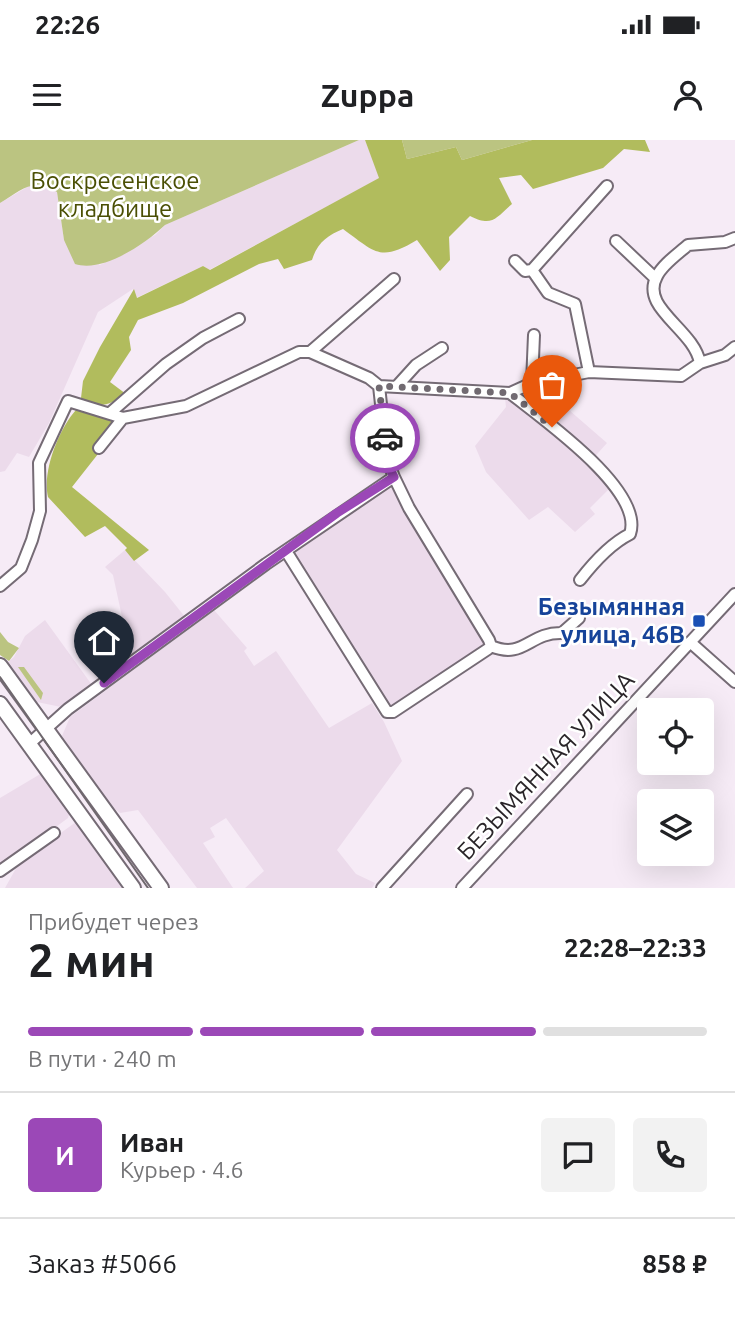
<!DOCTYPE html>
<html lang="ru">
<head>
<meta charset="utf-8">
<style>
  body { margin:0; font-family:Ubuntu,sans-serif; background:#f2f2f2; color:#202124; height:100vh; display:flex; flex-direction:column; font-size:26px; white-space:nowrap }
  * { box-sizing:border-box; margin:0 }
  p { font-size:23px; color:#757577 }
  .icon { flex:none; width:38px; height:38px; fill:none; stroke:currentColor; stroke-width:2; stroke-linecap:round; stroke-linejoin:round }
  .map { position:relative; height:748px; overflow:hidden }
  .side { display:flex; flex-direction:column; background:#fff; flex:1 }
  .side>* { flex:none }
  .buttons { position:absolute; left:637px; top:558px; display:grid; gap:14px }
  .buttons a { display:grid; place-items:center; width:77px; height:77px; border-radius:7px; background:#fff; box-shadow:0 7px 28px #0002; font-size:35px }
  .pin { position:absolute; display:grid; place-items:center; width:60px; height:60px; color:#fff; margin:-72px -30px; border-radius:50% 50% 50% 0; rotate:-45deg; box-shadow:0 0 7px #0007 }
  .pin .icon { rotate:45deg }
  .courier { position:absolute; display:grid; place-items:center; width:70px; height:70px; margin:-35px; border:5px solid #9b48b7; border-radius:50%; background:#fff; color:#222; box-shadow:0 2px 9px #0007 }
  .summary em { font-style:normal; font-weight:600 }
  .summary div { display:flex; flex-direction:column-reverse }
  .summary { display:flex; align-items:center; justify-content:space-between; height:119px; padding:0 28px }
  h1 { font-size:46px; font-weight:600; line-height:52px }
  .bar { display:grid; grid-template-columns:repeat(4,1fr); gap:10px 7px; align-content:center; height:84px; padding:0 28px }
  .bar i { height:9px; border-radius:5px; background:#e0e0e0 }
  .bar .on { background:#9b48b7 }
  .bar p { grid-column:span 4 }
  .line { display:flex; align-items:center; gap:18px; padding:0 28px; border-top:2px solid #e0e0e0 }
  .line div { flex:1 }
  .round { display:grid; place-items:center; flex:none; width:74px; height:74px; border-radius:7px; background:#f2f2f2 }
  .status { display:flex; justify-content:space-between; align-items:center; height:49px; padding:0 35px; background:#fff; direction:ltr }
  .status svg { height:19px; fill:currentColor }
  header { display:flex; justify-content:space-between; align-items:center; height:91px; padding:0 28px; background:#fff; font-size:32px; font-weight:600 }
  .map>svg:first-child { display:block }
</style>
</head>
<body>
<div class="status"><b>22:26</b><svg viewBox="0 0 49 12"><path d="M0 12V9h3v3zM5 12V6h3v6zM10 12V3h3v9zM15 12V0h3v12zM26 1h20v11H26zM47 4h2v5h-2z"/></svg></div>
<header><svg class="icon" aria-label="menu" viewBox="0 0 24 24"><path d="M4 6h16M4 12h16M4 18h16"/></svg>Zuppa<svg class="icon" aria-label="person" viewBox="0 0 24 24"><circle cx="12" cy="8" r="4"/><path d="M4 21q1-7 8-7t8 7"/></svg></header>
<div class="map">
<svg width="735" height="748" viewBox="0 0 735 748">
  <rect width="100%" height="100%" fill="#f6ebf6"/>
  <path fill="#ecdbeb" d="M359,0H365L380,38L209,130L203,126L136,158L133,149L98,172L49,283L29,317L17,313L5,331L0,332V63L34,43L45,45L57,52L64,100L100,125L155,95L165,85Z
    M539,244L607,303L589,323L611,347L590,368L595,374L575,392L548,367L529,380L486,332L475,306L506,267L505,258Z
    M395,343L486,503L390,569L295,414V409Z
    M125,410L165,452L185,477L126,521L129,509L113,435L105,427Z
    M214,470L247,508L244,511L254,526L276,511L329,588L372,563L384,582L402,621L337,710L356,734L375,743L372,748H245L264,731L226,678L210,688L215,697L203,703L233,748H197L138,670L120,673L112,667L62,596L70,577Z
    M45,480L92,545L61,567L37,562L7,523L14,517L25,496Z
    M42,633L70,671L68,678L0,728V658Z
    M76,682L80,683L126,748H5L19,723Z"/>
  <path fill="#bbc481" d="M0,0H359L165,85C145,104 103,133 75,124L64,100L57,52C32,37 22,50 0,63Z
    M402,0H532L462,20L456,7L407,19Z
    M0,492L8,502L19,508L9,521L0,515Z
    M18,527H24L43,553L41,560Z"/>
  <path fill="#b1bc5d" d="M365,0H402L407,19L456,7L462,20L532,0H645L650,12L624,9L603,28L533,49L521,35L499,38L512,64C495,79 492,87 470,76L449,97L450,120L440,131L417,100C380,122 376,113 343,89C328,95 317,103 312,120L284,129L278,119L259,124L183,163L138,180L129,197L131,210L110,242L126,254C110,265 98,270 81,258L83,241L100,207L134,149L137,158L203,126L210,130L379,38Z
    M76,270L124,281L72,347L149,410L134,421L125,410L127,408L105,386L85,397L48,357C42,331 59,289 76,270Z"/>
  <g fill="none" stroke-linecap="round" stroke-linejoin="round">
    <defs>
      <path id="street" d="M616,101L655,138
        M515,121L525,131L532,130L548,153L575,164L589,232
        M532,130L607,46
        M310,212L394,139
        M700,223C694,189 639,168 657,136C663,124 678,114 688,105L725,102L735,98
        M532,243L534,195
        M397,246L416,225L442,208
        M510,253C541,278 645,350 630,394C610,404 594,422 580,440
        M110,273L166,224L203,198L239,179
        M99,308L123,278
        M286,411L387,572H393L488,509L491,506L489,500L409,368L394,337
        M0,446L21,428L32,400L40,371L39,323L68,261L123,278L186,266L299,212H310L369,238L379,246L510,253L532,243L589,232L681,236L700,223L725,215L735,207
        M690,502L735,542
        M491,506C524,520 529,492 562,493L579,478
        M29,604L68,569L266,424L394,337L387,319L379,246
        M0,731L54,693
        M382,748L467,654
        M462,748L735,454"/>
      <path id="secondary" d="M0,526L161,748
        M0,564L133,748"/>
    </defs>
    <use href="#street" stroke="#756b75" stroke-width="14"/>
    <use href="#secondary" stroke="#756b75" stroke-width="18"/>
    <use href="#street" stroke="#fff" stroke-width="10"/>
    <use href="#secondary" stroke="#fff" stroke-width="14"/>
    <path stroke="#6f686e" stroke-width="2" d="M0,537L148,748"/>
  </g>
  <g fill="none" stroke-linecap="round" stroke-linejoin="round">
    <path stroke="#716a71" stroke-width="7" stroke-dasharray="0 12.6" d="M385,298L379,246L510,253L552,287"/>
    <path stroke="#9b48b7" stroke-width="9" d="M104,543L337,373L394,337L390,329L385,298"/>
  </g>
  <rect fill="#1a4fb4" stroke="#fff" stroke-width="2.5" x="692" y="474" width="14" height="14" rx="3.5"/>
  <g text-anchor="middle" stroke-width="5" stroke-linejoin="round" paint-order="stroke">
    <g font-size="24" fill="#4a4f04" stroke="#fff">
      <text x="115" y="49">Воскресенское<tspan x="115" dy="28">кладбище</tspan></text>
    </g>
    <g font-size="24" font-weight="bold" fill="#164399" stroke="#fff" text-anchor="end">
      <text x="685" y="475">Безымянная<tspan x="685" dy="28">улица, 46В</tspan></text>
    </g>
    <g font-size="24" fill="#2a2529" stroke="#fff">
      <text transform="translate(546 626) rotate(-47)" y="8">БЕЗЫМЯННАЯ УЛИЦА</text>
    </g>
  </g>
</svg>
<div class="buttons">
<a><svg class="icon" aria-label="locate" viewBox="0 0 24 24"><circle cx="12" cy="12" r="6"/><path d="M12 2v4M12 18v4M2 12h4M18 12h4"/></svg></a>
<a><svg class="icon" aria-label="layers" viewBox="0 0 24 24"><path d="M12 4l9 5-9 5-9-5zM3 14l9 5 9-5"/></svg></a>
</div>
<div class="pin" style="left:552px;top:287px;background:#ea580c"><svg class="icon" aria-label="bag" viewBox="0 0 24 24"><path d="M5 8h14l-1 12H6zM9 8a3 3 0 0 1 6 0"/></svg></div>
<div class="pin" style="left:104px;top:543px;background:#1f2937"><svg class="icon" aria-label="home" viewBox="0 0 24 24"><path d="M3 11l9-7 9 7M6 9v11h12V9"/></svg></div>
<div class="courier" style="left:385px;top:298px"><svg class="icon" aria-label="car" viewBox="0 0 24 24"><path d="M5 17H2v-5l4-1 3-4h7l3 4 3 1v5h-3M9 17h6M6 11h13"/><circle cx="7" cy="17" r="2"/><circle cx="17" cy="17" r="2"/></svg></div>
</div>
<section class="side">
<div class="summary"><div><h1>2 мин</h1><p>Прибудет через</p></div><em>22:28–22:33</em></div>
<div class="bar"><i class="on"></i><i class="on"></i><i class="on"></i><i></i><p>В пути · 240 m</p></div>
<div class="line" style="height:126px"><b class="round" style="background:#9b48b7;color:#fff">И</b><div><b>Иван</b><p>Курьер · 4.6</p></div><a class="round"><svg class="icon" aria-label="chat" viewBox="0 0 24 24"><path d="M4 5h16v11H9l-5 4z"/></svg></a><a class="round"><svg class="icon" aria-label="phone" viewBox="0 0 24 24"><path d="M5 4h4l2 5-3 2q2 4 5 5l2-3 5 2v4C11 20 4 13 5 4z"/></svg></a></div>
<div class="line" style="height:91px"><div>Заказ #5066</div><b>858 ₽</b></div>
</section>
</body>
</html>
